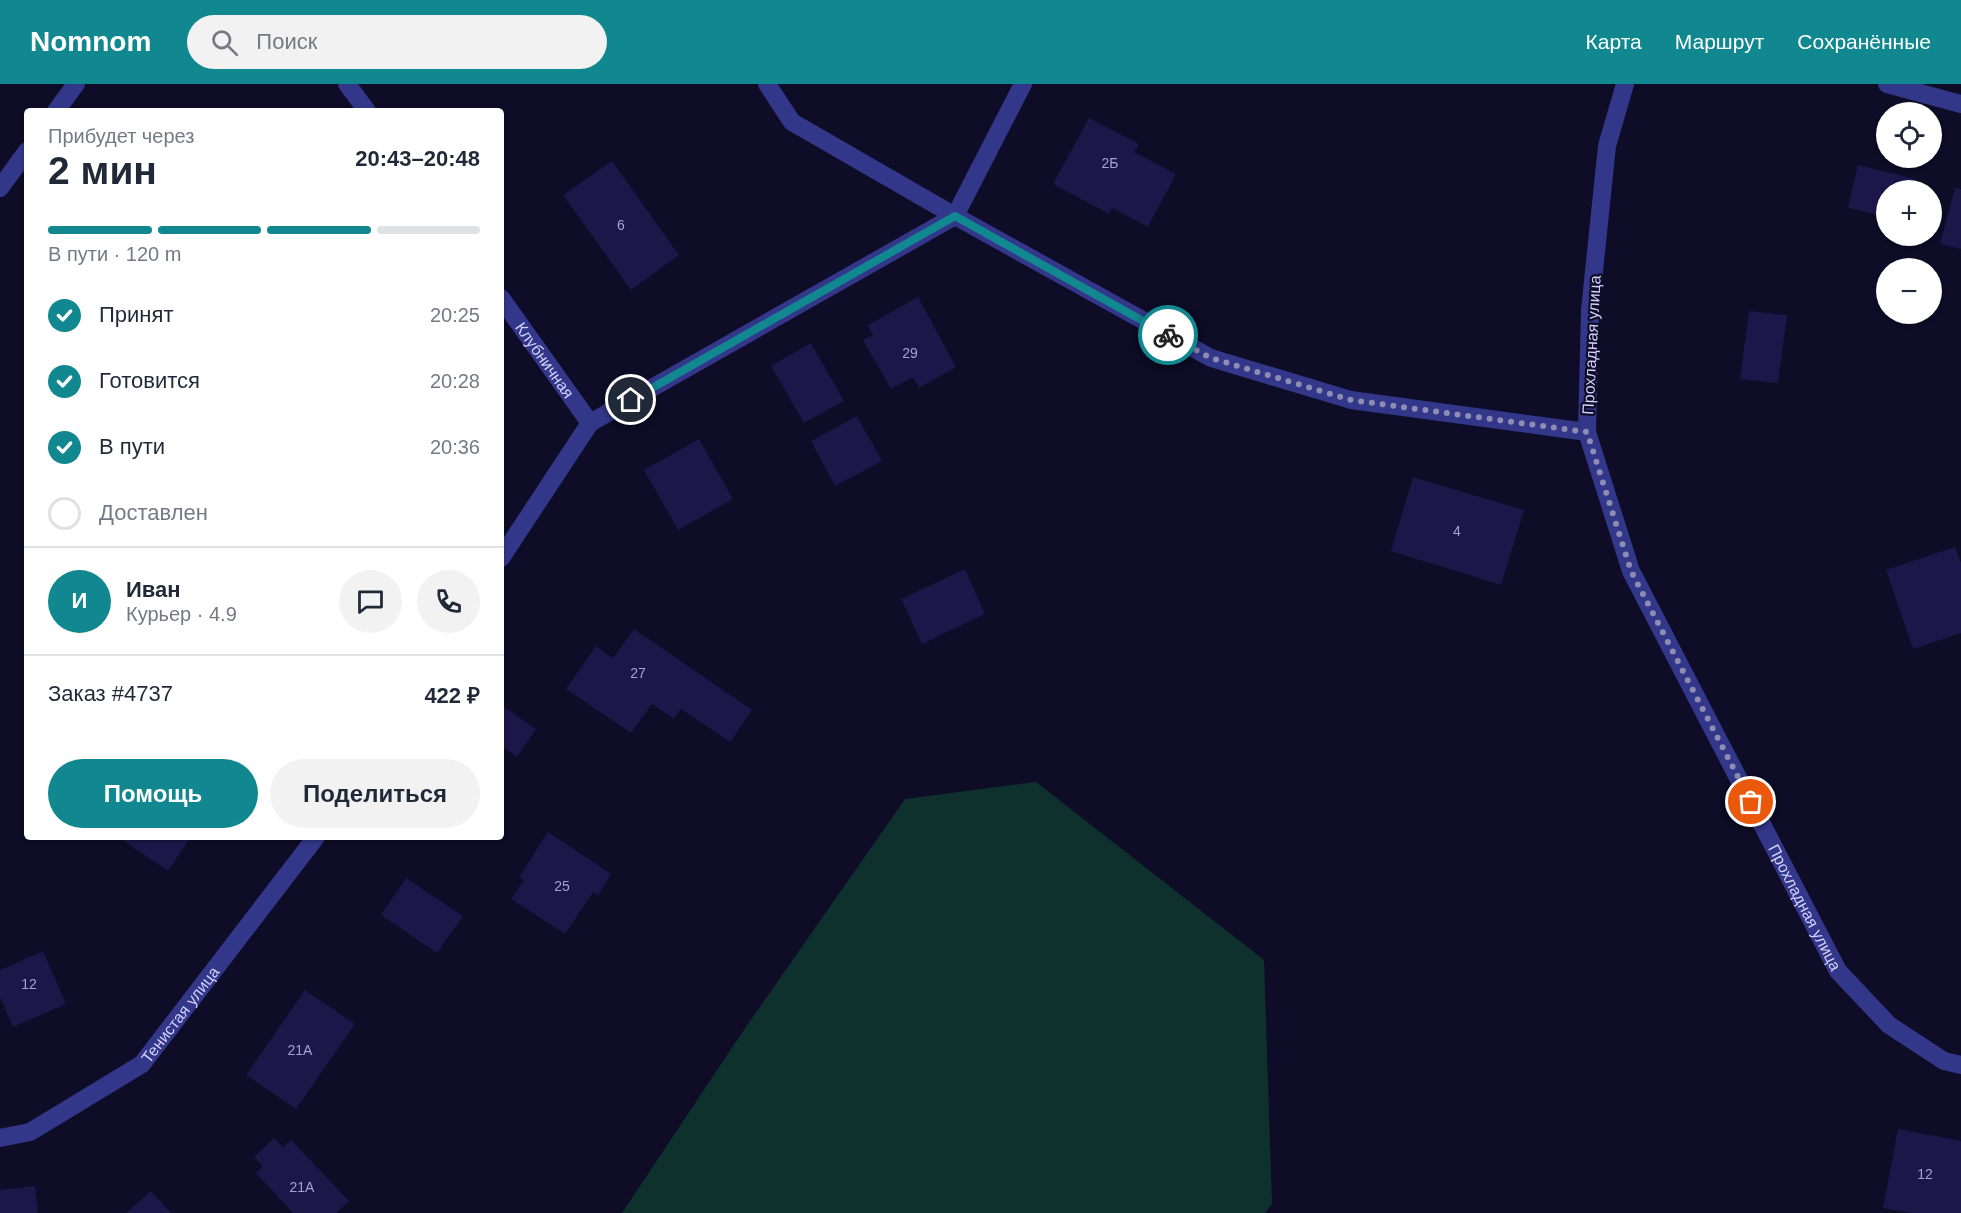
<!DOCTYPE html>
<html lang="ru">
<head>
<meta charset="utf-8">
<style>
  body { margin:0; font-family:Arial,sans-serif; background:#f2f2f3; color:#1f2937; height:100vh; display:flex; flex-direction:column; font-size:22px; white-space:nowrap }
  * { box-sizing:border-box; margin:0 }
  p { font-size:20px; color:#747a83 }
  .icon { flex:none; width:33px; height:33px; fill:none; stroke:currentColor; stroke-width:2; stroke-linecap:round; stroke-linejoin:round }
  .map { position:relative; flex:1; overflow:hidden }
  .details { position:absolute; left:24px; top:24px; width:480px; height:732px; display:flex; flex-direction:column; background:#fff; border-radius:6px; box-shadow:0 2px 4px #0004 }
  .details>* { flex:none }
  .buttons { position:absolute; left:1876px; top:18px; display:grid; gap:12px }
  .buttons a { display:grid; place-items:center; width:66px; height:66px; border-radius:50%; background:#fff; box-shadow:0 2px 4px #0004; font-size:30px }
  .pin { position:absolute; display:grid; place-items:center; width:51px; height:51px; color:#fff; margin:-26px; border:3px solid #fff; border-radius:50%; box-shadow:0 2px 6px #0007 }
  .courier { position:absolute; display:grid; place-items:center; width:60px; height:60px; margin:-30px; border:4px solid #118790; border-radius:50%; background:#fff; color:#222; box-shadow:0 2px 8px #0007 }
  .overview em { font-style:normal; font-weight:700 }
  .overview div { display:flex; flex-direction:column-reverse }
  .overview { display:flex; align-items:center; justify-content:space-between; height:102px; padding:0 24px }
  h1 { font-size:39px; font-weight:700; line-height:45px }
  .bar { display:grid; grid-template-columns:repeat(4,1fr); gap:9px 6px; align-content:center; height:72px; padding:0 24px }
  .bar i { height:8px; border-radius:4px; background:#e0e1e3 }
  .bar .selected { background:#118790 }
  .bar p { grid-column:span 4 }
  .line { display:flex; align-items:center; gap:15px; padding:0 24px; border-top:2px solid #e0e1e3 }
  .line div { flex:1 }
  .round { display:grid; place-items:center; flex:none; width:63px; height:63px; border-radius:32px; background:#f2f2f3 }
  ol { padding:0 24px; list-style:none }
  li { display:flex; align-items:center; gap:18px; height:66px }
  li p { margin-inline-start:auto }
  li .icon { padding:6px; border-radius:50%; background:#118790; color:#fff; stroke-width:4 }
  li:last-child { color:#747a83 }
  li i { width:33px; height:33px; border:3px solid #e0e1e3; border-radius:50% }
  .button { display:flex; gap:12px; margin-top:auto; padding:12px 24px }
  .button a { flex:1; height:69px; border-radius:36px; background:#118790; color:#fff; font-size:24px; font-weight:700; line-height:69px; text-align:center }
  .button a+a { background:#f2f2f3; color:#1f2937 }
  header { display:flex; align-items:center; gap:36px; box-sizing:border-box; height:84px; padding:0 30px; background:#118790; color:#fff }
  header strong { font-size:28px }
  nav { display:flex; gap:33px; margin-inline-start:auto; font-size:21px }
  .search { width:420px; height:54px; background:#f2f2f3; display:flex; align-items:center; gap:15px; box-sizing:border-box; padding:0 21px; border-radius:33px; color:#747a83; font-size:22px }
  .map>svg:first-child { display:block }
</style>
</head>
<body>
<header>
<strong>Nomnom</strong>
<div class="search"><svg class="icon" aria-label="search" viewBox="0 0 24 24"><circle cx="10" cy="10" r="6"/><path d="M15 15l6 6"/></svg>Поиск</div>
<nav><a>Карта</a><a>Маршрут</a><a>Сохранённые</a></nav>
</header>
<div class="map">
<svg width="1961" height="1129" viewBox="0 0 1961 1129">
  <rect width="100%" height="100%" fill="#0e0c26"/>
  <path fill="#0f312d" d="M1036,698L1264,876L1272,1120L1265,1129H622L739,953L905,715Z"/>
  <path fill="#1c1649" d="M1089,34L1139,60L1134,68L1176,90L1148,143L1112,124L1109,130L1053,100Z
    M612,77L679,171L631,206L563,111Z
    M1858,81L1915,95L1912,106H1887V133L1848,124Z
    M1955,104L1961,105V165L1940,160Z
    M918,213L956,283L919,304L913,293L891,305L863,256L873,251L868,241Z
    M1749,227L1787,231L1778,299L1740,295Z
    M811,259L844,317L804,339L771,282Z
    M857,332L882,377L835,402L811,357Z
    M699,355L733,415L678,446L644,386Z
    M1413,393L1524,426L1501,501L1391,467Z
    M1955,463L1961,479V549L1913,565L1886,486Z
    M965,485L985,530L922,560L901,515Z
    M634,545L752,626L730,658L681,625L674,635L652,620L631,649L566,605L596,562L613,574Z
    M501,621L536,645L517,673L501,662Z
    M548,748L611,790L598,812L593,808L565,850L511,815L524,796L519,793Z
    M118,753H191L168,787Z
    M406,794L463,832L437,869L381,831Z
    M43,867L66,920L13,943L0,913V886Z
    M305,906L355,940L296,1025L246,991Z
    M1898,1045L1961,1057V1129H1911L1883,1124Z
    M274,1054L283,1063L291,1056L349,1117L336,1129H293L256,1089L263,1082L254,1073Z
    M35,1102L38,1129H0V1106Z
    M151,1107L171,1129H126Z"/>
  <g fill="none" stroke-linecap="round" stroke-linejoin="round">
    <g stroke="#32378a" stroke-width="18">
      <path d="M347,0L367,27"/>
      <path d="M767,0L792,38L955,132L1211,274L1351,316L1587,348"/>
      <path id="s1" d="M1625,0L1607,62L1590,226L1587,348L1631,487L1838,887L1889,941L1944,977L1961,981"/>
      <path d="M1887,0L1961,20"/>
      <path d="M56,27L76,0"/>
      <path d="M0,104L27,67"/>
      <path id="s2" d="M501,214L590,339"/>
      <path d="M501,474L590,339L955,132L1023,0"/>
      <path id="s3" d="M0,1054L30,1048L142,980L316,753"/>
    </g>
  </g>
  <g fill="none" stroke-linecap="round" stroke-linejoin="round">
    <path stroke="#8e8cb3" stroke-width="6" stroke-dasharray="0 10.8" d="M1168,251L1211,274L1351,316L1587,348L1631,487L1751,718"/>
    <path stroke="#118790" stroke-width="8" d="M631,316L955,132L1168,251"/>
  </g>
  <g text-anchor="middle" stroke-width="4.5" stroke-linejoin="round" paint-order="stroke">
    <g font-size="14" fill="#a5a2d2">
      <text x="1110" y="84">2Б</text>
      <text x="621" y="146">6</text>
      <text x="910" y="274">29</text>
      <text x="1457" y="452">4</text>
      <text x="638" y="594">27</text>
      <text x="562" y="807">25</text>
      <text x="29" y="905">12</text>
      <text x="300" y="971">21А</text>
      <text x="1925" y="1095">12</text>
      <text x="302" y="1108">21А</text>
    </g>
    <g font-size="16" fill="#d3d1ff" stroke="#0e0c26">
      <text transform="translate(1591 261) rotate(-87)" y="6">Прохладная улица</text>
      <text dy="6" stroke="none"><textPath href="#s2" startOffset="76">Клубничная</textPath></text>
      <text dy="6" stroke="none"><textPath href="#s1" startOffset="876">Прохладная улица</textPath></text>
      <text dy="6" stroke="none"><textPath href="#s3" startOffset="224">Тенистая улица</textPath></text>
    </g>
  </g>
</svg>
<div class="buttons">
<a><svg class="icon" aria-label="locate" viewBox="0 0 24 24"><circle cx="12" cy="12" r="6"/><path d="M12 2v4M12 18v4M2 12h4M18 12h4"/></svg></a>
<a>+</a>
<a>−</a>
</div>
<div class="pin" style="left:1751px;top:718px;background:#ea580c"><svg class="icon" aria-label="bag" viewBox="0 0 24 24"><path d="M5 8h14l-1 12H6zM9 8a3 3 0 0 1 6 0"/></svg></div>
<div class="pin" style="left:631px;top:316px;background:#1f2937"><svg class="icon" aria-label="home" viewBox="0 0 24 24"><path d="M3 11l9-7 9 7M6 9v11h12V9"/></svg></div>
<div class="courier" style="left:1168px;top:251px"><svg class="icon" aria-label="bike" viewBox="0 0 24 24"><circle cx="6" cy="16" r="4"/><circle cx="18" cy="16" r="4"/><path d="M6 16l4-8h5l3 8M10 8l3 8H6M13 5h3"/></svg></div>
<section class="details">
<div class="overview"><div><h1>2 мин</h1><p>Прибудет через</p></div><em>20:43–20:48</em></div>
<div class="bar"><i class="selected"></i><i class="selected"></i><i class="selected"></i><i></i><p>В пути · 120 m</p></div>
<ol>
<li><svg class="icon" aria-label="check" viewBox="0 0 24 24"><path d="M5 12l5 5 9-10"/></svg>Принят<p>20:25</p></li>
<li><svg class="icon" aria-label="check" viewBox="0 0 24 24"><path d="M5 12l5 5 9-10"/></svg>Готовится<p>20:28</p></li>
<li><svg class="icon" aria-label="check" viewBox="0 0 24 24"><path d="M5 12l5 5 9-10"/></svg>В пути<p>20:36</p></li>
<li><i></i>Доставлен</li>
</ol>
<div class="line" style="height:108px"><b class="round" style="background:#118790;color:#fff">И</b><div><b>Иван</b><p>Курьер · 4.9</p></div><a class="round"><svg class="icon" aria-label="chat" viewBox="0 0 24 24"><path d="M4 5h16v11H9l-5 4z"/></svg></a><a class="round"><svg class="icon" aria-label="phone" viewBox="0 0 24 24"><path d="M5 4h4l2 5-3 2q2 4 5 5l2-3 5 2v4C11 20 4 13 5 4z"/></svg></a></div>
<div class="line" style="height:78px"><div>Заказ #4737</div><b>422 ₽</b></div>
<div class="button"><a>Помощь</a><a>Поделиться</a></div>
</section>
</div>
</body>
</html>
